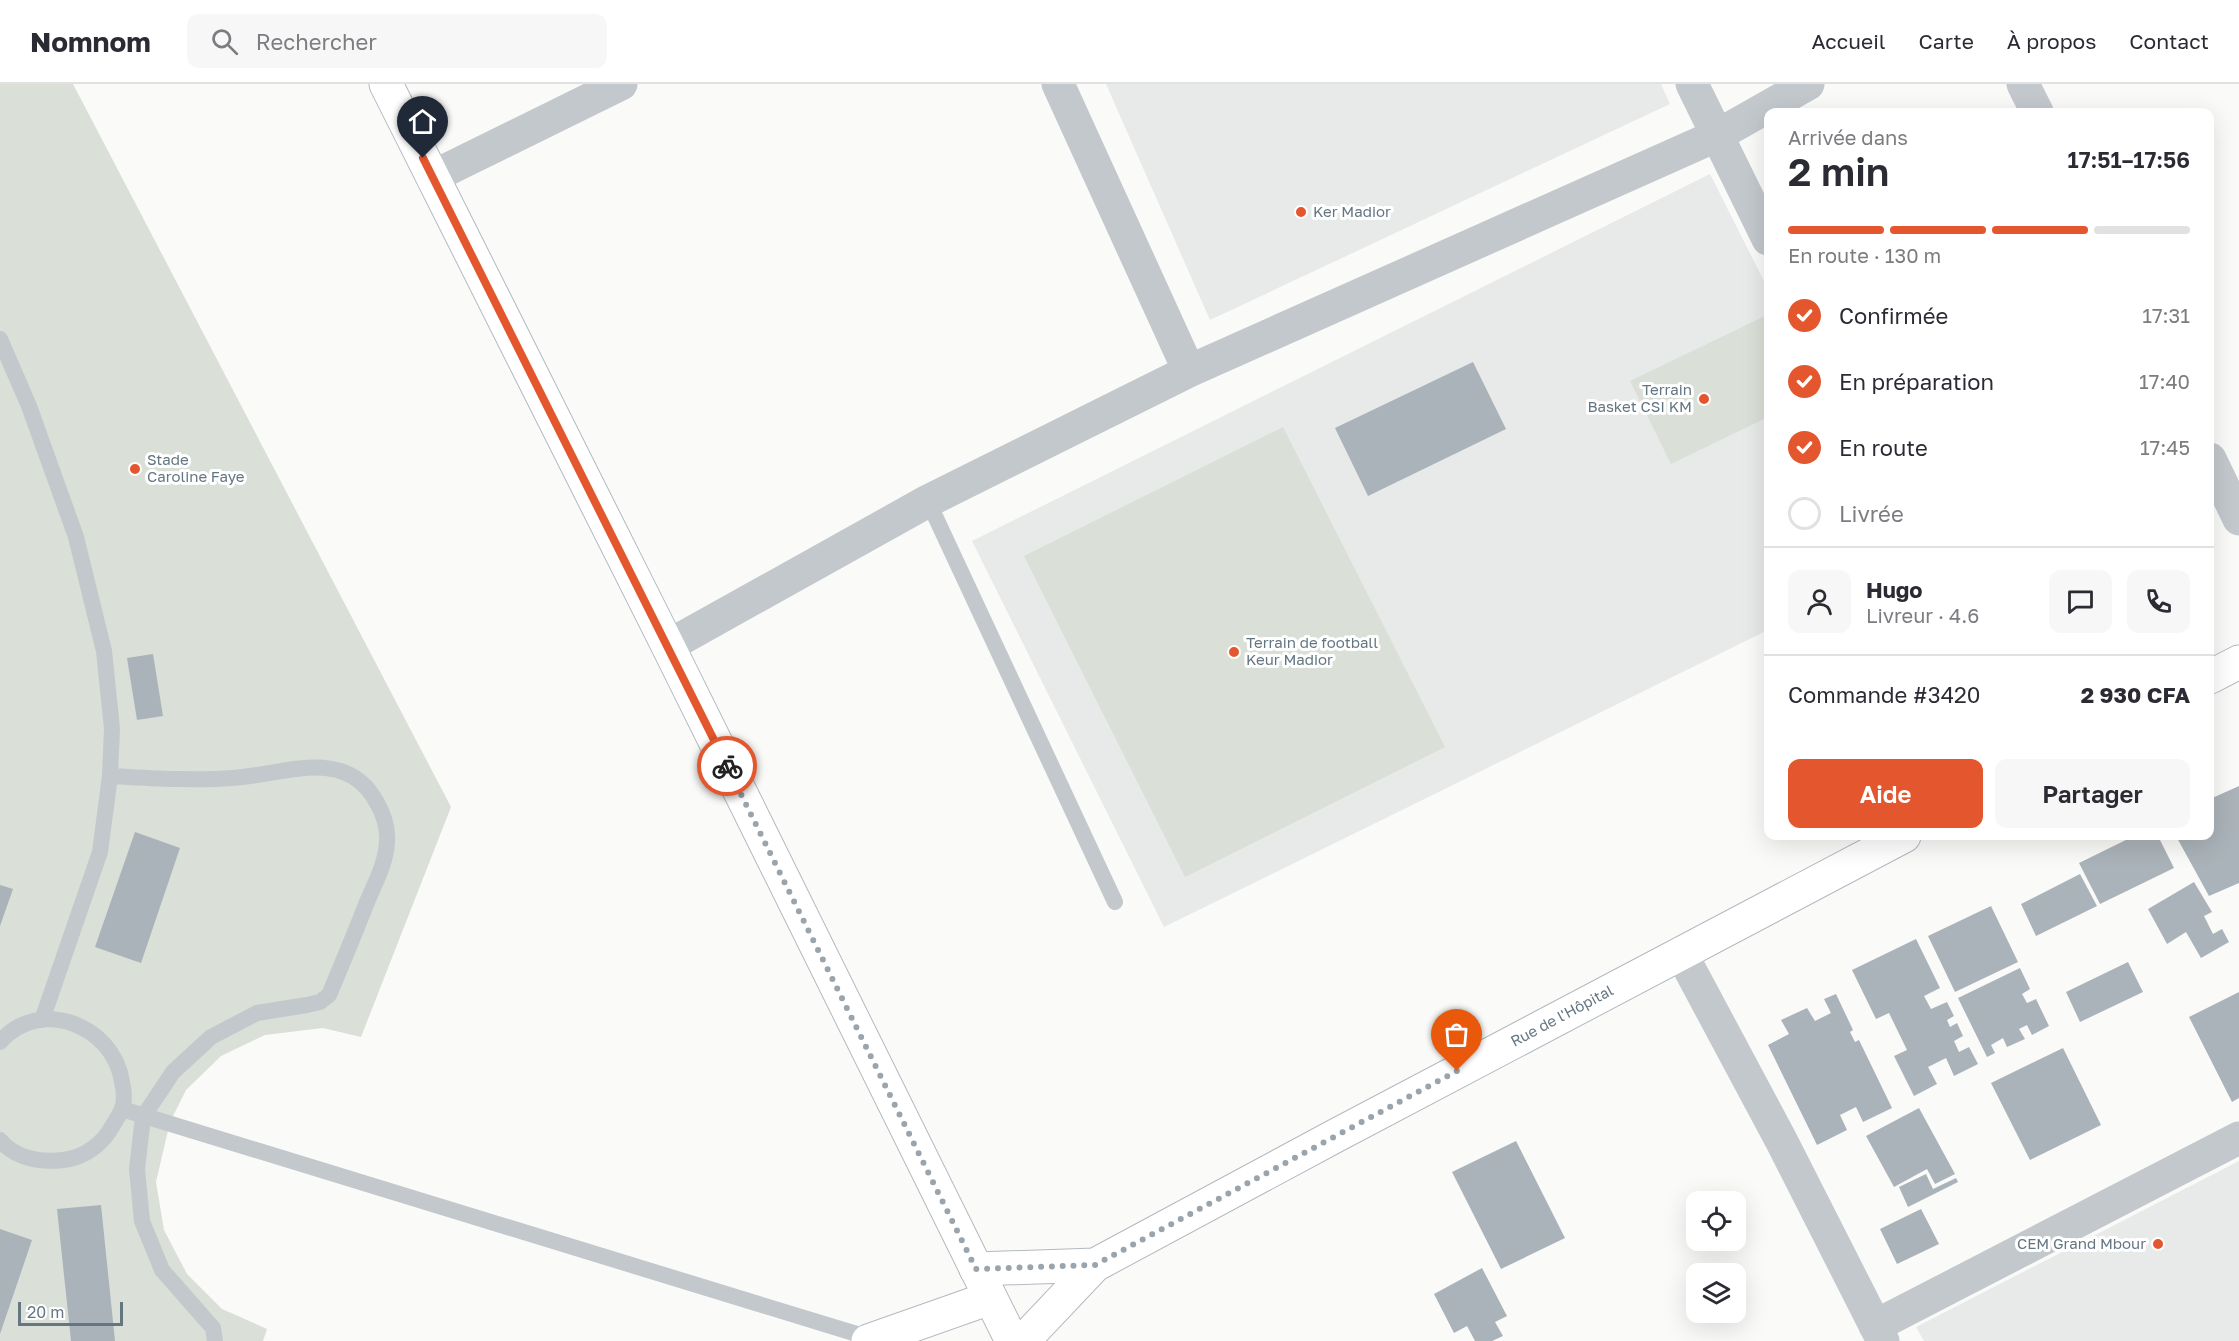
<!DOCTYPE html>
<html lang="fr">
<head>
<meta charset="utf-8">
<style>
  body { margin:0; font-family:"Golos Text",sans-serif; background:#f7f7f7; color:#2b2b33; height:100vh; display:flex; flex-direction:column; font-size:22px; white-space:nowrap }
  * { box-sizing:border-box; margin:0 }
  p { font-size:20px; color:#7c7c81 }
  .icon { flex:none; width:33px; height:33px; fill:none; stroke:currentColor; stroke-width:2; stroke-linecap:round; stroke-linejoin:round }
  .map { position:relative; flex:1; overflow:hidden }
  .drawer { position:absolute; left:1764px; top:24px; width:450px; height:732px; display:flex; flex-direction:column; background:#fff; border-radius:12px; box-shadow:0 6px 24px #0002 }
  .drawer>* { flex:none }
  .controls { position:absolute; left:1686px; top:1107px; display:grid; gap:12px }
  .controls a { display:grid; place-items:center; width:60px; height:60px; border-radius:12px; background:#fff; box-shadow:0 6px 24px #0002; font-size:30px }
  .scale { position:absolute; left:18px; bottom:15px; width:105px; box-sizing:border-box; padding-left:6px; border:3px solid #657683; border-top:0; font-size:16px; line-height:21px; white-space:nowrap; color:#657683; -webkit-text-stroke:4px #fff; paint-order:stroke }
  .pin { position:absolute; display:grid; place-items:center; width:51px; height:51px; color:#fff; margin:-62px -26px; border-radius:50% 50% 50% 0; rotate:-45deg; box-shadow:0 0 6px #0007 }
  .pin .icon { rotate:45deg }
  .courier { position:absolute; display:grid; place-items:center; width:60px; height:60px; margin:-30px; border:4px solid #e4572e; border-radius:50%; background:#fff; color:#222; box-shadow:0 2px 8px #0007 }
  .headline em { font-style:normal; font-weight:600 }
  .headline div { display:flex; flex-direction:column-reverse }
  .headline { display:flex; align-items:center; justify-content:space-between; height:102px; padding:0 24px }
  h1 { font-size:39px; font-weight:600; line-height:45px }
  .bar { display:grid; grid-template-columns:repeat(4,1fr); gap:9px 6px; align-content:center; height:72px; padding:0 24px }
  .bar i { height:8px; border-radius:4px; background:#e1e1e2 }
  .bar .on { background:#e4572e }
  .bar p { grid-column:span 4 }
  .line { display:flex; align-items:center; gap:15px; padding:0 24px; border-top:2px solid #e1e1e2 }
  .line div { flex:1 }
  .round { display:grid; place-items:center; flex:none; width:63px; height:63px; border-radius:12px; background:#f7f7f7 }
  ol { padding:0 24px; list-style:none }
  li { display:flex; align-items:center; gap:18px; height:66px }
  li p { margin-inline-start:auto }
  li .icon { padding:6px; border-radius:50%; background:#e4572e; color:#fff; stroke-width:4 }
  li:last-child { color:#7c7c81 }
  li i { width:33px; height:33px; border:3px solid #e1e1e2; border-radius:50% }
  .action { display:flex; gap:12px; margin-top:auto; padding:12px 24px }
  .action a { flex:1; height:69px; border-radius:12px; background:#e4572e; color:#fff; font-size:24px; font-weight:600; line-height:69px; text-align:center }
  .action a+a { background:#f7f7f7; color:#2b2b33 }
  header { display:flex; align-items:center; gap:36px; box-sizing:border-box; height:84px; padding:0 30px; background:#fff; border-bottom:2px solid #e1e1e2 }
  header strong { font-size:28px }
  nav { display:flex; gap:33px; margin-inline-start:auto; font-size:21px }
  .search { width:420px; height:54px; background:#f7f7f7; display:flex; align-items:center; gap:15px; box-sizing:border-box; padding:0 21px; border-radius:12px; color:#7c7c81; font-size:22px }
  .map>svg:first-child { display:block }
</style>
</head>
<body>
<header>
<strong>Nomnom</strong>
<div class="search"><svg class="icon" aria-label="search" viewBox="0 0 24 24"><circle cx="10" cy="10" r="6"/><path d="M15 15l6 6"/></svg>Rechercher</div>
<nav><a>Accueil</a><a>Carte</a><a>À propos</a><a>Contact</a></nav>
</header>
<div class="map">
<svg width="2239" height="1257" viewBox="0 0 2239 1257">
  <rect width="100%" height="100%" fill="#fafaf8"/>
  <path fill="#e8e9e9" d="M1106,0H1661L1670,20L1210,236Z
    M1710,90L1768,205V546L1164,843L972,457Z
    M2239,1077V1257H1924L1916,1243Z"/>
  <path fill="#dadfd7" d="M0,0H73L451,723L361,953L323,944L265,951L221,972L186,1006L170,1038L156,1098L164,1146L187,1190L222,1225L267,1245L263,1257H0Z
    M1767,231L1768,234V333L1671,380L1630,297Z
    M1283,343L1445,663L1185,793L1024,472Z"/>
  <path fill="#aab3b9" d="M1473,278L1506,345L1368,412L1335,344Z
    M153,570L163,632L137,636L127,574Z
    M2239,702V799L2209,812L2176,752H2210V715Z
    M135,748L180,764L141,879L95,863Z
    M2134,752H2158L2174,784L2100,820L2079,779Z
    M2080,790L2097,822L2036,852L2021,820Z
    M2194,798L2212,828L2204,832L2213,850L2222,845L2229,858L2201,874L2186,848L2167,860L2148,825Z
    M0,801L13,805L0,842Z
    M1991,822L2018,878L1955,908L1928,852Z
    M1916,855L1940,904L1924,912L1931,925L1947,918L1954,932L1947,936L1950,943L1957,939L1963,952L1954,957L1959,968L1969,963L1978,980L1954,992L1946,974L1928,983L1937,1000L1914,1012L1894,972L1907,966L1889,929L1876,935L1852,886Z
    M2128,878L2143,908L2080,938L2066,908Z
    M2020,884L2030,905L2022,910L2027,919L2036,915L2049,942L2032,951L2027,941L2019,945L2025,955L2007,963L2003,954L1991,961L1995,969L1987,973L1958,914Z
    M2239,908V1014L2232,1018L2189,933Z
    M1836,910L1853,946L1850,948L1855,958L1859,956L1892,1024L1863,1038L1856,1023L1840,1031L1847,1046L1817,1061L1768,961L1789,950L1781,936L1807,924L1815,937L1831,929L1824,915Z
    M2063,964L2101,1041L2030,1076L1991,999Z
    M1919,1024L1955,1090L1935,1100L1927,1085L1894,1103L1866,1052Z
    M1516,1057L1565,1154L1501,1185L1452,1088Z
    M1926,1090L1933,1105L1956,1094L1958,1098L1908,1123L1899,1103Z
    M101,1121L115,1257H71L57,1125Z
    M1921,1125L1939,1160L1897,1180L1880,1145Z
    M0,1145L32,1156L0,1250Z
    M1482,1184L1507,1232L1495,1238L1503,1252L1492,1257H1475L1467,1242L1454,1249L1434,1210Z"/>
  <g fill="none" stroke-linecap="round" stroke-linejoin="round">
    <defs>
      <path id="secondary" d="M2210,593L2239,578
        M976,1185L1095,1181
        M868,1257L990,1214
        M1023,1257L1095,1181L1335,1052L1904,752"/>
      <path id="trunk" d="M386,0L668,562L1012,1257"/>
    </defs>
    <use href="#secondary" stroke="#b3babf" stroke-width="35"/>
    <use href="#trunk" stroke="#b4b9bd" stroke-width="35"/>
    <path stroke="#c3c8cc" stroke-width="16" d="M0,255L29,322L76,453L104,567L112,645L110,692L100,768L42,936
      M928,417L1115,818
      M110,692C151,694 192,697 233,694C282,691 347,661 377,719C384,731 388,744 387,758C386,779 375,799 367,818C355,849 342,880 329,911L320,918L307,921L257,929L211,953L173,988L143,1033L137,1085L142,1137L162,1186L213,1244L215,1257
      M0,958C39,912 114,941 122,998C124,1006 125,1016 122,1025C120,1030 116,1036 113,1041C103,1060 84,1074 63,1076C40,1079 15,1074 0,1056
      M122,1025L873,1255"/>
    <path stroke="#c3c8cc" stroke-width="33" d="M1058,0L1189,287
      M1692,0L1768,155
      M2023,0L2037,28
      M432,93L621,0
      M2210,375L2239,435
      M668,562L928,417L1189,287L1718,51L1808,0
      M1681,869L1782,1058L1883,1257
      M1875,1242L2239,1054"/>
    <use href="#secondary" stroke="#fff" stroke-width="33"/>
    <use href="#trunk" stroke="#fff" stroke-width="33"/>
  </g>
  <g fill="none" stroke-linecap="round" stroke-linejoin="round">
    <path stroke="#99a4ac" stroke-width="6" stroke-dasharray="0 10.8" d="M727,682L976,1185L1095,1181L1457,987"/>
    <path stroke="#e4572e" stroke-width="8" d="M423,74L727,682"/>
  </g>
  <g fill="#e4572e" stroke="#fff" stroke-width="2">
    <circle cx="1301" cy="128" r="6"/>
    <circle cx="1704" cy="315" r="6"/>
    <circle cx="135" cy="385" r="6"/>
    <circle cx="1234" cy="568" r="6"/>
    <circle cx="2158" cy="1160" r="6"/>
  </g>
  <g text-anchor="middle" stroke-width="6" stroke-linejoin="round" paint-order="stroke">
    <g font-size="15" fill="#657683" stroke="#fff" text-anchor="start">
      <text x="1313" y="133">Ker Madior</text>
      <text x="1692" y="311" text-anchor="end">Terrain<tspan x="1692" dy="17">Basket CSI KM</tspan></text>
      <text x="147" y="381">Stade<tspan x="147" dy="17">Caroline Faye</tspan></text>
      <text x="1246" y="564">Terrain de football<tspan x="1246" dy="17">Keur Madior</tspan></text>
      <text x="2146" y="1165" text-anchor="end">CEM Grand Mbour</text>
    </g>
    <g font-size="15" fill="#657683" stroke="#fff">
      <text transform="translate(1562 932) rotate(-28)" y="5">Rue de l'Hôpital</text>
    </g>
  </g>
</svg>
<div class="controls">
<a><svg class="icon" aria-label="locate" viewBox="0 0 24 24"><circle cx="12" cy="12" r="6"/><path d="M12 2v4M12 18v4M2 12h4M18 12h4"/></svg></a>
<a><svg class="icon" aria-label="layers" viewBox="0 0 24 24"><path d="M12 4l9 5-9 5-9-5zM3 14l9 5 9-5"/></svg></a>
</div>
<div class="scale">20 m</div>
<div class="pin" style="left:1457px;top:987px;background:#ea580c"><svg class="icon" aria-label="bag" viewBox="0 0 24 24"><path d="M5 8h14l-1 12H6zM9 8a3 3 0 0 1 6 0"/></svg></div>
<div class="pin" style="left:423px;top:74px;background:#1f2937"><svg class="icon" aria-label="home" viewBox="0 0 24 24"><path d="M3 11l9-7 9 7M6 9v11h12V9"/></svg></div>
<div class="courier" style="left:727px;top:682px"><svg class="icon" aria-label="bike" viewBox="0 0 24 24"><circle cx="6" cy="16" r="4"/><circle cx="18" cy="16" r="4"/><path d="M6 16l4-8h5l3 8M10 8l3 8H6M13 5h3"/></svg></div>
<section class="drawer">
<div class="headline"><div><h1>2 min</h1><p>Arrivée dans</p></div><em>17:51–17:56</em></div>
<div class="bar"><i class="on"></i><i class="on"></i><i class="on"></i><i></i><p>En route · 130 m</p></div>
<ol>
<li><svg class="icon" aria-label="check" viewBox="0 0 24 24"><path d="M5 12l5 5 9-10"/></svg>Confirmée<p>17:31</p></li>
<li><svg class="icon" aria-label="check" viewBox="0 0 24 24"><path d="M5 12l5 5 9-10"/></svg>En préparation<p>17:40</p></li>
<li><svg class="icon" aria-label="check" viewBox="0 0 24 24"><path d="M5 12l5 5 9-10"/></svg>En route<p>17:45</p></li>
<li><i></i>Livrée</li>
</ol>
<div class="line" style="height:108px"><a class="round"><svg class="icon" aria-label="person" viewBox="0 0 24 24"><circle cx="12" cy="8" r="4"/><path d="M4 21q1-7 8-7t8 7"/></svg></a><div><b>Hugo</b><p>Livreur · 4.6</p></div><a class="round"><svg class="icon" aria-label="chat" viewBox="0 0 24 24"><path d="M4 5h16v11H9l-5 4z"/></svg></a><a class="round"><svg class="icon" aria-label="phone" viewBox="0 0 24 24"><path d="M5 4h4l2 5-3 2q2 4 5 5l2-3 5 2v4C11 20 4 13 5 4z"/></svg></a></div>
<div class="line" style="height:78px"><div>Commande #3420</div><b>2 930 CFA</b></div>
<div class="action"><a>Aide</a><a>Partager</a></div>
</section>
</div>
</body>
</html>
